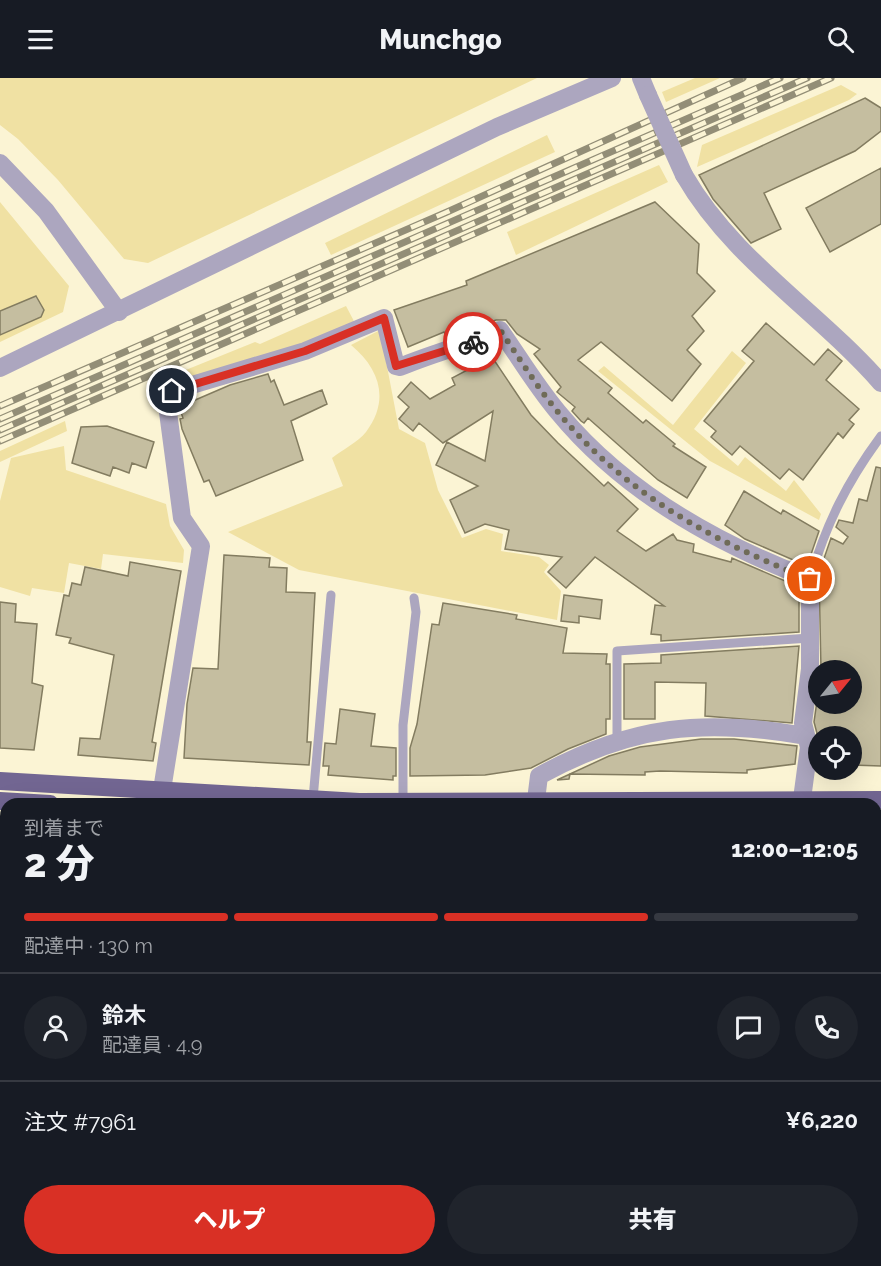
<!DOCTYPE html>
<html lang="ja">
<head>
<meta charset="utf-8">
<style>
  body { margin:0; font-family:Raleway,"Noto Sans JP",sans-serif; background:#20242c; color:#f1f3f6; height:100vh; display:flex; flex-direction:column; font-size:22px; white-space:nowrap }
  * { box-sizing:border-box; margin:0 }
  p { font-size:20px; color:#9ea1a6 }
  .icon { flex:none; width:33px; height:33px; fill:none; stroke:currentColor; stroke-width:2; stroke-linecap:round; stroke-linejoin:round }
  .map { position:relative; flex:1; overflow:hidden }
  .sheet { position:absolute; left:0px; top:720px; width:882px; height:468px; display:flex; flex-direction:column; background:#171b24; border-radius:18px 18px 0 0; box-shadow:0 6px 24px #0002 }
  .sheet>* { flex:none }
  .needle { width:39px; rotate:60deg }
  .fabs { position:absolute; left:808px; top:582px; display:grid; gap:12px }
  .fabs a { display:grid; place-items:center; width:54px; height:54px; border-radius:50%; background:#171b24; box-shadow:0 6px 24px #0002; font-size:30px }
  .pin { position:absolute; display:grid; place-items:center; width:51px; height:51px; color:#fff; margin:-26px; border:3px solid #fff; border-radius:50%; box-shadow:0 2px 6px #0007 }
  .courier { position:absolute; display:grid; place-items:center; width:60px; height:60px; margin:-30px; border:4px solid #d93025; border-radius:50%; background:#fff; color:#222; box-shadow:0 2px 8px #0007 }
  .summary em { font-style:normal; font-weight:800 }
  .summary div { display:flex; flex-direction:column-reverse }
  .summary { display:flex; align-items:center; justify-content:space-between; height:102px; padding:0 24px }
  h1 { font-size:39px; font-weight:800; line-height:45px }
  .bar { display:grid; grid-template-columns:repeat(4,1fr); gap:9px 6px; align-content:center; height:72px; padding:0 24px }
  .bar i { height:8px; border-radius:4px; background:#363941 }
  .bar .current { background:#d93025 }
  .bar p { grid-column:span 4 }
  .line { display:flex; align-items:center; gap:15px; padding:0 24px; border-top:2px solid #363941 }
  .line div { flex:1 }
  .round { display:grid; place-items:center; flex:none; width:63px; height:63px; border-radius:32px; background:#20242c }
  .action { display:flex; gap:12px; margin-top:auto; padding:12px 24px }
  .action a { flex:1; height:69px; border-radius:36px; background:#d93025; color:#fff; font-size:24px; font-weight:800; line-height:69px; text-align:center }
  .action a+a { background:#20242c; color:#f1f3f6 }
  header { display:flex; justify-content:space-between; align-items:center; height:78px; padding:0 24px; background:#171b24; font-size:27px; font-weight:800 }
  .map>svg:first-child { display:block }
</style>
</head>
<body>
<header><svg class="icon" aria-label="menu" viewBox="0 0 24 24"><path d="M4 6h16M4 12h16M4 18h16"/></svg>Munchgo<svg class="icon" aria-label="search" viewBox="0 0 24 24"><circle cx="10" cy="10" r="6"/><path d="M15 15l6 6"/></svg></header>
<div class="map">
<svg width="881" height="1188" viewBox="0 0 881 1188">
  <rect width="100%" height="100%" fill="#fbf4d4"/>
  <path fill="#f0e1a3" d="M0,0H537L148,185L124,181L58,102L18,61L0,47Z
    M695,0H720L666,24L662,14Z
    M841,7L857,16L849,22L697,89L702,67Z
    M547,57L555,74L331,177L325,165Z
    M659,87L668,104L516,177L507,154Z
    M0,124L69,208L63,234L0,264Z
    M346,228L356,247L159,313L156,304L255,264L260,266Z
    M380,252L399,351L425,365L438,412L462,460L486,451L503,456L501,473L539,479L549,487L544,494L561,513L557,542L299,492L228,454L343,408L332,380C342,372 358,364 366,354C390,322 380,291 351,267Z
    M732,273L746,285L694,351L738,388L745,379L786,413L794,402L821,436L819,442L710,383L598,293L604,288L673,347Z
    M65,343L67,353L0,384V373Z
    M64,368L66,392L166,426L170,448L184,472L183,485L103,476L101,491L69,485L64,515L32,510L30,518L0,509V423L11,380Z"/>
  <path fill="#c5bea0" stroke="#837c60" stroke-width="1.5" d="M865,20L881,30V53L855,73L764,115L781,151L751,165L713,121L699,97Z
    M881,90V146L830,174L806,130Z
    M655,124L699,166L697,195L715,213L692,238L704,253L687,272L701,286L672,323L601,264L578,282L612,310L608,315L643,345L646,342L675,366L673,368L706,389L687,420L658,402L588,340L584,345L581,343L572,333L575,329L557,314L561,309L534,276L540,271L517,256L506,242H496L447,260L444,254L408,269L394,232L467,207L466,203Z
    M36,218L44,232L41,239L0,257V233Z
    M766,245L814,287L828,271L842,283L826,302L859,331L849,342L854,346L843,360L838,355L803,402L789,391L780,401L740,368L732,377L711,359L716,353L704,343L754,283L742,273Z
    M492,279L531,337L558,365L604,408L608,404L638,431L617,453L646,473L673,456L677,462L694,466L693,474L731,484L732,480L799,509V554L661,563V557L651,556L655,527L664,528L595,479L566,510L548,494L562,479L505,471L509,452L485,446L465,455L450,422L478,408L436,387L447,364L485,383L493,333L443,365L419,345L413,353L399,341L409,329L398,319L411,304L430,321L455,307L452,300Z
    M268,296L271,304L274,302L284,327L322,312L327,326L291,343L303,382L216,418L209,402L204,404L182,351L180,341L183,340L179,329L230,307Z
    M107,348L154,364L146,390L132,385L129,395L113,389L110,398L72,385L81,349Z
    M876,389L881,390V688L852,687V658H819V663L814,644L819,609V626H852V592H821L819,495L831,460L843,466L848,459L836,449L839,442L853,445L859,421L867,423Z
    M744,413L781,436L783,432L819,453L807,488L745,461L725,447Z
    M224,477L270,480L269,489L287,490L286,514L315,515L307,664H311L309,687L184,680L187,626L193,590L218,591Z
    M130,484L181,493L152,664L156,665L153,683L78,677L80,660L100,661L114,577L69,565L71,560L56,557L64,517L69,518L72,505L81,507L85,489L128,498Z
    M564,517L602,522L600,541L579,538V545L561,543Z
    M0,524L16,526L15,544L37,546L32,605L43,608L34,672L0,670Z
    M443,525L517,537L516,541L567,550L563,575L607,576L606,586H610V641H606V656L568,671L531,690L485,697L410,698V670L417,646L432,546L439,547Z
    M799,568L792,645L705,638L706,605L655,604V641H624V586L661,585V577Z
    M340,631L375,636L371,668L396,670V698H393V702L328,697L329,688H323L325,665L336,666Z
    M701,661H734L797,668L795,686L747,692V695L660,693L645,694V697L570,696L569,701L557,702L609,678L640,669Z"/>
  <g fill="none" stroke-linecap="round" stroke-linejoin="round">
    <path stroke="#aca6bf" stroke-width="9" d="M810,501C826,446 847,404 881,358
      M617,662V573L810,560
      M313,721L331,517
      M403,724V647L416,534L414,520
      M876,868L881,867
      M0,1055L6,1040
      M0,1172L6,1176
      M14,1182L22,1188
      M657,1182L690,1187L734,1182
      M3,1188L8,1182
      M240,1188L242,1182"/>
    <path stroke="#aca6bf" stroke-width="18" d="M641,0L648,17
      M684,97C733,182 818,233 881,305
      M162,712L201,468L182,440L166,319L172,313L305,273L384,240L396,288L400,289C433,275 467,267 500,252C519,279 536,308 558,334C623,413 715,465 810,501V591L803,645L809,669L802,721
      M536,722L539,698C631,647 704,640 806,658
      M0,885L6,888
      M876,970H881
      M876,1150H881
      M0,1152L6,1150
      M323,1182L334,1188
      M569,1188L570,1182
      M822,1188V1182"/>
    <path stroke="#aca6bf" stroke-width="18" d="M0,85L46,133L119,234
      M0,290L497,49L612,0"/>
    <path stroke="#726692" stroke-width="18" d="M0,703L359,724L881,722
      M0,723L50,726
      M876,741H881"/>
    <defs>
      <path id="rail" d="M0,328L447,134L743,0
        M0,341L780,0
        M0,352L807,0
        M0,363L831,0"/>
    </defs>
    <use href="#rail" stroke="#938e77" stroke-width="7"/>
    <use href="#rail" stroke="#fbf4d4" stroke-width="4.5" stroke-dasharray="14" stroke-linecap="butt"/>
    <path stroke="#aca6bf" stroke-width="18" d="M648,17L684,97"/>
  </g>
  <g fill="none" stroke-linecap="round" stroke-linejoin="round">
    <path stroke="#6f6b58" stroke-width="6" stroke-dasharray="0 10.8" d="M473,264L500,252C519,279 536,308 558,334C623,414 715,465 810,501"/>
    <path stroke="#d93025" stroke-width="8" d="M172,313L305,273L384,240L396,288L473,264"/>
  </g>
</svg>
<div class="fabs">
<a><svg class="needle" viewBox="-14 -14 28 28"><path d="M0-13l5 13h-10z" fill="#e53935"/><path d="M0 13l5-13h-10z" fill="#9ea1a6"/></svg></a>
<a><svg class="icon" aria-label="locate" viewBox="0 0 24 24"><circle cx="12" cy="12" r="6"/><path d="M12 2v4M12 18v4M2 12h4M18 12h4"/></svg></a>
</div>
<div class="pin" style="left:810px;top:501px;background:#ea580c"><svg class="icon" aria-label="bag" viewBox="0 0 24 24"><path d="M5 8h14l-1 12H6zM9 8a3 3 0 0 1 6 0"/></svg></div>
<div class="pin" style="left:172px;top:313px;background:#1f2937"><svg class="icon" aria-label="home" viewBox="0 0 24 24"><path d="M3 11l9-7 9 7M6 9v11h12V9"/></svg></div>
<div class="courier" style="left:473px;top:264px"><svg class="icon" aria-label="bike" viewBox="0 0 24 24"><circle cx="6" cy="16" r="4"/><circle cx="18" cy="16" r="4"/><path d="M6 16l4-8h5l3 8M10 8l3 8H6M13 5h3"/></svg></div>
<section class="sheet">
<div class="summary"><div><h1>2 分</h1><p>到着まで</p></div><em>12:00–12:05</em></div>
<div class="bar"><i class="current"></i><i class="current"></i><i class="current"></i><i></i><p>配達中 · 130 m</p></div>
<div class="line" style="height:108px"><a class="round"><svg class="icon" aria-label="person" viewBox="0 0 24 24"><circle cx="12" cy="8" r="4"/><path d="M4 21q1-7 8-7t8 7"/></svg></a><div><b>鈴木</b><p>配達員 · 4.9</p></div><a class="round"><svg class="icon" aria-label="chat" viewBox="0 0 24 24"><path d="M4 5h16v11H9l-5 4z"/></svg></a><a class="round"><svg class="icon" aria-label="phone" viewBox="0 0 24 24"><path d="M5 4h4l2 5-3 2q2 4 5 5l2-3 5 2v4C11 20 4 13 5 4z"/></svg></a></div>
<div class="line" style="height:78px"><div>注文 #7961</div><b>¥6,220</b></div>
<div class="action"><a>ヘルプ</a><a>共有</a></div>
</section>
</div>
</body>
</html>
